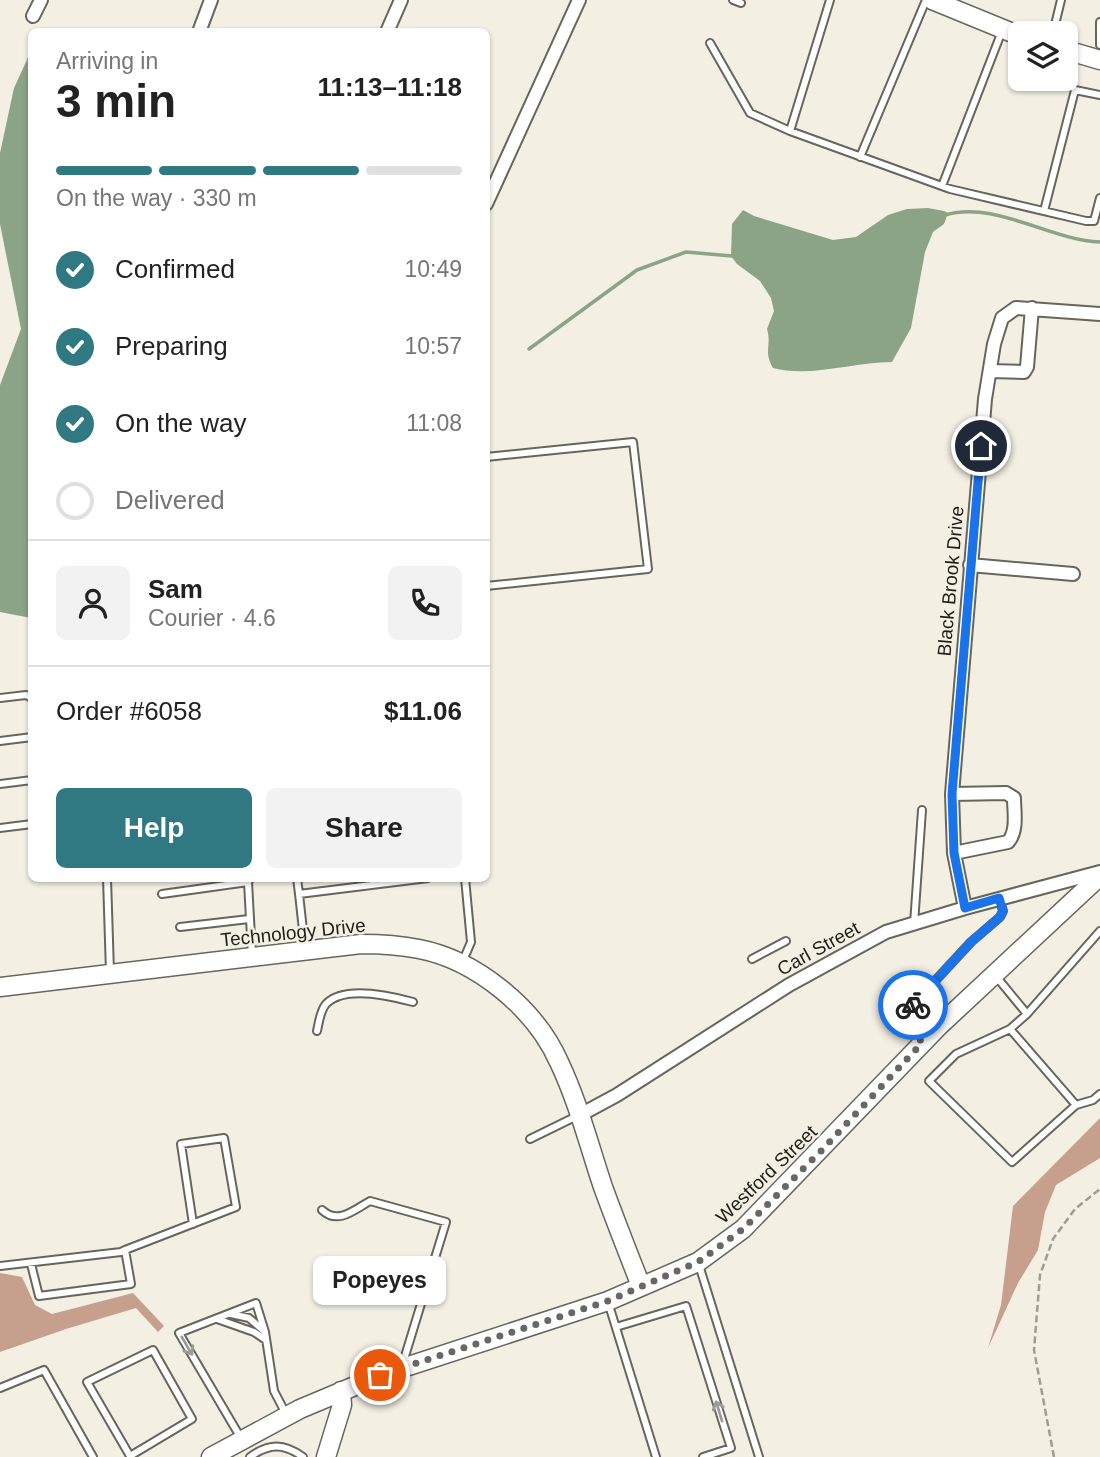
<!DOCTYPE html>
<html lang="en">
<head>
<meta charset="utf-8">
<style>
  body { margin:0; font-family:Arial,sans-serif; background:#f2f2f2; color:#222; height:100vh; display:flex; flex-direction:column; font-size:26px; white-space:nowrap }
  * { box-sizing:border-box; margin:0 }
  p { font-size:23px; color:#767676 }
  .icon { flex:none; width:38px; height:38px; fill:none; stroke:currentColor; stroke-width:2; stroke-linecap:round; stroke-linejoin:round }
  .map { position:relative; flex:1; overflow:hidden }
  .panel { position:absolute; left:28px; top:28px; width:462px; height:854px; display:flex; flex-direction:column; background:#fff; border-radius:10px; box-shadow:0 2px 5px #0004 }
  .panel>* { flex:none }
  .fabs { position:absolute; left:1008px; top:21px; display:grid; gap:14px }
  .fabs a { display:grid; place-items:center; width:70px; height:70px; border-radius:10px; background:#fff; box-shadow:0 2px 5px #0004; font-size:35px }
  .pin { position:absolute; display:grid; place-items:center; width:60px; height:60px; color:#fff; margin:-30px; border:4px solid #fff; border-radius:50%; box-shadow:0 2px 7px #0007 }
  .courier { position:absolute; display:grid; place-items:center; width:70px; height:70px; margin:-35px; border:5px solid #1a73e8; border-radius:50%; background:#fff; color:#222; box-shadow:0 2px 9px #0007 }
  .bubble { position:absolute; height:49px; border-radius:10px; background:#fff; box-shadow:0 2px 5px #0004; font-size:23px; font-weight:700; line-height:49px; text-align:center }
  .head em { font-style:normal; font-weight:700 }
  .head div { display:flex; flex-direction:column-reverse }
  .head { display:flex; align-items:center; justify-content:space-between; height:119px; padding:0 28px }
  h1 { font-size:46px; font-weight:700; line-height:52px }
  .bar { display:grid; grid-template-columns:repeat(4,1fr); gap:10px 7px; align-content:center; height:84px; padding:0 28px }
  .bar i { height:9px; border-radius:5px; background:#e0e0e0 }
  .bar .on { background:#317982 }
  .bar p { grid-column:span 4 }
  .line { display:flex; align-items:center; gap:18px; padding:0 28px; border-top:2px solid #e0e0e0 }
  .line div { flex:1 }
  .round { display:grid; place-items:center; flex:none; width:74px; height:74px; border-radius:10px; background:#f2f2f2 }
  ol { padding:0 28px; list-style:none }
  li { display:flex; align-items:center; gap:21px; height:77px }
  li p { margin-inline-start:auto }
  li .icon { padding:7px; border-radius:50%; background:#317982; color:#fff; stroke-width:4 }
  li:last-child { color:#767676 }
  li i { width:38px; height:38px; border:4px solid #e0e0e0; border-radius:50% }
  .primary-button { display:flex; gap:14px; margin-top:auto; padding:14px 28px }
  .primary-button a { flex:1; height:80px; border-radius:10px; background:#317982; color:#fff; font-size:28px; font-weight:700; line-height:80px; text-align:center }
  .primary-button a+a { background:#f2f2f2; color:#222 }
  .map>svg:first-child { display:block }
</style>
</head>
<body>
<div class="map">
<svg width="1100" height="1457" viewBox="0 0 1100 1457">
  <rect width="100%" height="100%" fill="#f3efe3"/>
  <path fill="#c6a08c" d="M1100,1118V1158L1056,1185L1045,1212L1038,1250L1018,1283L988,1348L1001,1305L1013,1206Z
    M0,1273L22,1277L35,1305L52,1314L133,1293L164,1326L158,1332L136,1308L66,1329L0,1352Z"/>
  <path fill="#8aa485" d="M31,51V618L0,612V385L21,329L0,224V153L14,88Z
    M928,208L944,211L948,213L944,224L933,232L925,252L911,328L892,362C852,362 811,378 773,368C763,351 772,346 767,329L774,311L771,298L760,281L737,264L731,256L732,224L743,210L754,216L833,240L856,237L888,215L907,209Z"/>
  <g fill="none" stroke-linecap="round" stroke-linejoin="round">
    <path stroke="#8aa485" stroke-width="3.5" d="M945,215C995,200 1049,240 1100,242
      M529,349L637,270L686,252L732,256"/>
    <defs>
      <path id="lane" d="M733,0L741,3
        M1100,22V45
        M1053,33L1061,0
        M710,43L750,113L790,131L950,189L1086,221H1094L1100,198
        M790,131L830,0
        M860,157L926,0
        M942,186L1002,31
        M1044,211L1075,90L1100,95
        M486,457L633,442L648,569L486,586
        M0,698L26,695L32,698
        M0,741L32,737
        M0,784L32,780
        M0,828L32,824
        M107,878L110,972
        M297,878L299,894
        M250,879L248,882L252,955
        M162,894L248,882
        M914,924L922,810
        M180,927L249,919
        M305,948L299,894L428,878
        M752,959L786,941
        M462,963L471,942L465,878
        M995,975L1027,1014L1100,931
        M1027,1014L1010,1029L1076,1105L1093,1100L1100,1094
        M1010,1029L956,1054L929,1081L1012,1162L1076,1105
        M317,1031C319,1022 320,1011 326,1004C344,985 391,996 413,1002
        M922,1043L908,1018L910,1008L971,942L1000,917L1003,911L999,898
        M530,1139L579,1115
        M322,1210C338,1225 354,1210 370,1201L446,1222L402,1366
        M31,1264L39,1296L131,1284L125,1250
        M699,1265L759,1457
        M0,1266L121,1252L125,1250L236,1207L224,1138L181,1144L193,1224
        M608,1302L656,1457
        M231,1314L249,1318L264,1331
        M217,1319L254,1332L266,1340
        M616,1327L686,1306L731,1448L703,1457
        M0,1388L44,1370L93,1457
        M242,1440L179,1333L256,1303L265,1332L274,1391L286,1414
        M130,1456L192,1419L153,1350L87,1382L130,1456L131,1457
        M250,1457C269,1443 284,1443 303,1457"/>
      <path id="street" d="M33,16L41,0
        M199,32L211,0
        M387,32L401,0
        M486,204L579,0
        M990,371L1024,372L1027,367L1032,308
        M970,565L1073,574
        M952,794L1006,793L1014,798C1014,812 1018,831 1008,842L954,853
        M965,908L954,853L952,794L985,399L994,344L1002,318L1016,308L1100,314
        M580,1115L617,1095L789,985L886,932L965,908L1100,872"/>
      <path id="secondary" d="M932,0L1020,36
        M1066,50L1100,60
        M0,987L361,944C380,944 399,945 419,949C476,960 535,1008 559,1062C578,1102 589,1145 603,1187C615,1220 628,1253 641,1286
        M211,1457L300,1409L381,1375L608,1301L698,1262L743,1229L939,1026L1100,876
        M326,1457L342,1405L341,1391"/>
    </defs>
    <use href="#lane" stroke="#68655a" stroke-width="10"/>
    <use href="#street" stroke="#68655a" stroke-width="16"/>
    <use href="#secondary" stroke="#68655a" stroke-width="21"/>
    <path stroke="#9f9c93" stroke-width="2.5" stroke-dasharray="7 3.5" stroke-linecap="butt" d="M1054,1457L1034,1350L1040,1275L1053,1239L1075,1209L1100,1189"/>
    <use href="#lane" stroke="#fff" stroke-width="6"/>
    <use href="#street" stroke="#fff" stroke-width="12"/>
    <use href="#secondary" stroke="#fff" stroke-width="18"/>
  </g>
  <defs><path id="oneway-shaft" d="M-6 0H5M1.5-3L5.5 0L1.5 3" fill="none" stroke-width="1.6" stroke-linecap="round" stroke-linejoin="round" transform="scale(1.75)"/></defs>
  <g stroke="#9a9a98">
    <use href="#oneway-shaft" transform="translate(187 1346) rotate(60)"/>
    <use href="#oneway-shaft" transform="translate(719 1411) rotate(-107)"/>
  </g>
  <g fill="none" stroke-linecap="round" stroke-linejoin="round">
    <path stroke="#696760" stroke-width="7" stroke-dasharray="0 12.6" d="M380,1375L608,1301L698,1262L743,1229L821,1151L922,1043L908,1018L913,1005"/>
    <path stroke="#1a73e8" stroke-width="9" d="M913,1005L971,942L1000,917L1003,911L999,898L965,908L954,853L952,794L981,446"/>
  </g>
  <g text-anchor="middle" stroke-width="5" stroke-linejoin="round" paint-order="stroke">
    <g font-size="19" fill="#1f1e19" stroke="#f3efe3">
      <text transform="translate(950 581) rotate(-85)" y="7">Black Brook Drive</text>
      <text transform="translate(293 932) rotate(-6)" y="7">Technology Drive</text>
      <text transform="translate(818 948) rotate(-29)" y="7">Carl Street</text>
      <text transform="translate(766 1174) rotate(-44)" y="7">Westford Street</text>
    </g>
  </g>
</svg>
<div class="fabs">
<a><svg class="icon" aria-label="layers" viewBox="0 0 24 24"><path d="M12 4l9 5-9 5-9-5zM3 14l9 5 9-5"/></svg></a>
</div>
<div class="pin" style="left:380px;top:1375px;background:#ea580c"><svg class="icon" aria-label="bag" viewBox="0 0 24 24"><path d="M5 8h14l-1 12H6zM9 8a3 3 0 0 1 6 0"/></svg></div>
<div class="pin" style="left:981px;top:446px;background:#1f2937"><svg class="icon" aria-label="home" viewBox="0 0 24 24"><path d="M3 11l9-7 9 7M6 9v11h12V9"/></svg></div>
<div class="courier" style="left:913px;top:1005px"><svg class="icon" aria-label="bike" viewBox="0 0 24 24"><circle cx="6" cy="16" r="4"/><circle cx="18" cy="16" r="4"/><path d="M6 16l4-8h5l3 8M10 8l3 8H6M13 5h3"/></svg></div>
<div class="bubble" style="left:313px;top:1256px;width:133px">Popeyes</div>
<section class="panel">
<div class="head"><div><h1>3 min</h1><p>Arriving in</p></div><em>11:13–11:18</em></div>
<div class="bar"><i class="on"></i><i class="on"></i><i class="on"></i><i></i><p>On the way · 330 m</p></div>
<ol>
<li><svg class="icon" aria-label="check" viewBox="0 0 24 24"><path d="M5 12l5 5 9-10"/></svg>Confirmed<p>10:49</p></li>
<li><svg class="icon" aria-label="check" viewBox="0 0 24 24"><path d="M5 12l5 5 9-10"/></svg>Preparing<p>10:57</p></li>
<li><svg class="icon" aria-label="check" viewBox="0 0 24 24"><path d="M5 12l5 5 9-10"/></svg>On the way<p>11:08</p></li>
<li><i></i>Delivered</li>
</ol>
<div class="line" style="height:126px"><a class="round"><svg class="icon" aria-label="person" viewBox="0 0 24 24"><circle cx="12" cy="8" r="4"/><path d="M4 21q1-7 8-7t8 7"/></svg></a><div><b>Sam</b><p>Courier · 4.6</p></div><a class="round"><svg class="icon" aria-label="phone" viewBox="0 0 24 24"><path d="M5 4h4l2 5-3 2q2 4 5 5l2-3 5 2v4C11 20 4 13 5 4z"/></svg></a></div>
<div class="line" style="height:91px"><div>Order #6058</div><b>$11.06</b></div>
<div class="primary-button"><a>Help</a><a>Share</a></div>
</section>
</div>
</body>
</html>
